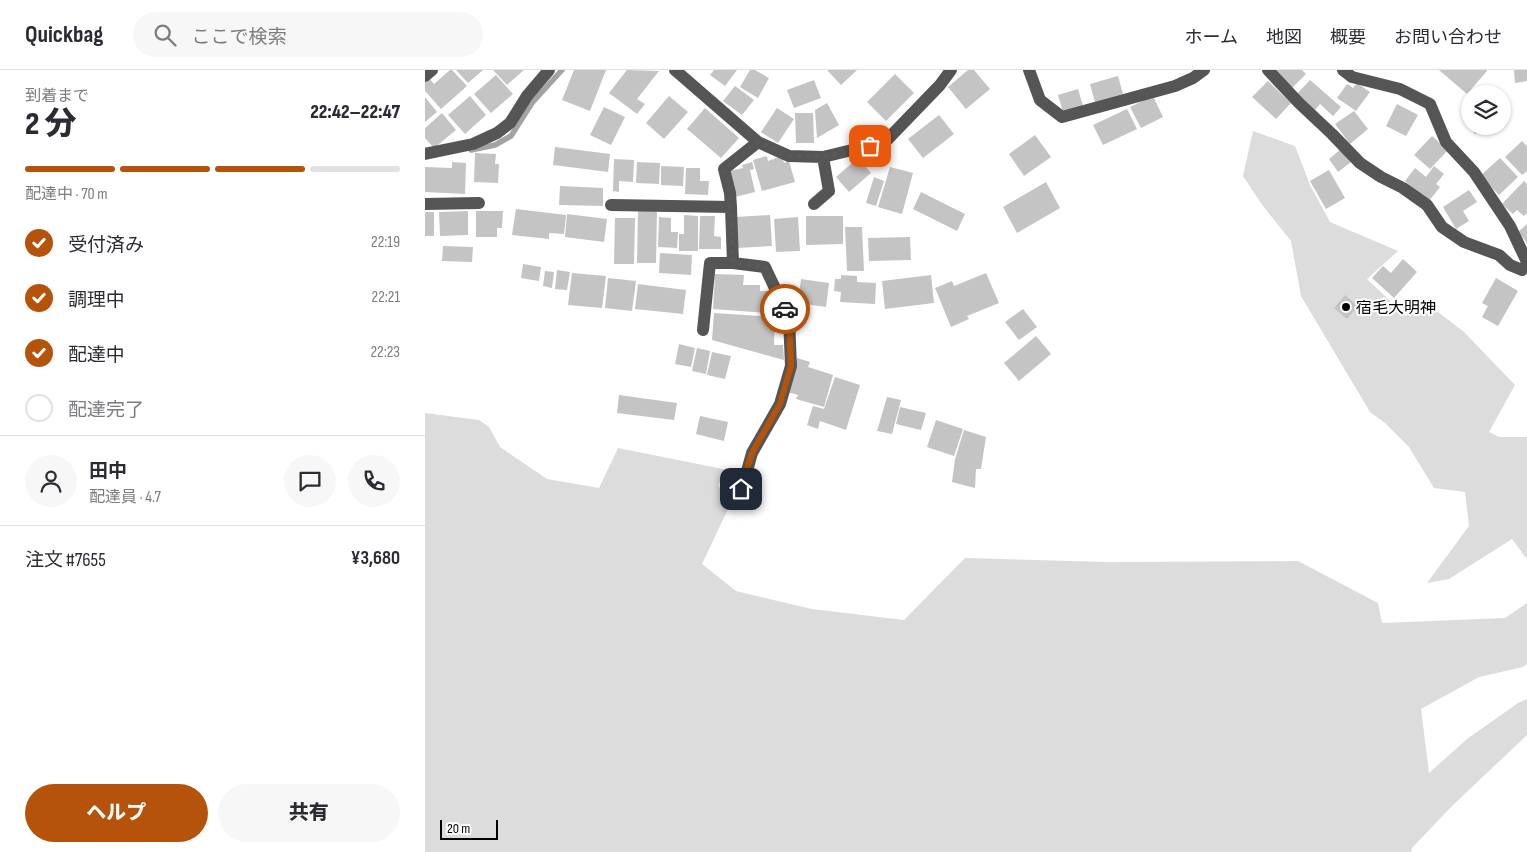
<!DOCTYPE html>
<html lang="ja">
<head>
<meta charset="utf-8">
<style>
  body { margin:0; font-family:"Sofia Sans Condensed","Noto Sans JP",sans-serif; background:#f7f7f7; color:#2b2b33; height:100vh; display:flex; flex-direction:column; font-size:19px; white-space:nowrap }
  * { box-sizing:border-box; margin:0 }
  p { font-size:16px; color:#7c7c81 }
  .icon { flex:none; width:28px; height:28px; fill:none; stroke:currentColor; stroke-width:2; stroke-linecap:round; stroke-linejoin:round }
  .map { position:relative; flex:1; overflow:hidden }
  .panel { display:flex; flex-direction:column; background:#fff; width:425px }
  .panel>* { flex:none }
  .fabs { position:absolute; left:1036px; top:15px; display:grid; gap:10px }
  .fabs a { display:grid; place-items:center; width:50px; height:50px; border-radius:50%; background:#fff; box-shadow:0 1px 4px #0004; font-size:25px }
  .scale { position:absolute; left:15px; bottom:12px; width:58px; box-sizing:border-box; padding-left:5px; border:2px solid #000; border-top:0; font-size:14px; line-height:18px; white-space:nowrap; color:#000; -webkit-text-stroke:4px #fff; paint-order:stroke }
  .pin { position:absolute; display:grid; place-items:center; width:42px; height:42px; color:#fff; margin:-21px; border-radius:10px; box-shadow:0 2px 8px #0006 }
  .courier { position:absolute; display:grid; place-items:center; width:50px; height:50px; margin:-25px; border:4px solid #b45309; border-radius:50%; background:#fff; color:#222; box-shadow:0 1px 6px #0007 }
  .head em { font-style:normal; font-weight:800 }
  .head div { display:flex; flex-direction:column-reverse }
  .head { display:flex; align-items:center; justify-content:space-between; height:85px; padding:0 25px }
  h1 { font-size:32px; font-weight:800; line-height:38px }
  .bar { display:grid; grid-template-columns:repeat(4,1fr); gap:8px 5px; align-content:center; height:60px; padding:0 25px }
  .bar i { height:6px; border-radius:4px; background:#e1e1e2 }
  .bar .active { background:#b45309 }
  .bar p { grid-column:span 4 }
  .line { display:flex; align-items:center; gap:12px; padding:0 25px; border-top:1px solid #e1e1e2 }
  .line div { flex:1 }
  .round { display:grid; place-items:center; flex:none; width:52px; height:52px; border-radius:26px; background:#f7f7f7 }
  ol { padding:0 25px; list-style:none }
  li { display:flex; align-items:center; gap:15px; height:55px }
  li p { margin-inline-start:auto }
  li .icon { padding:5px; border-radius:50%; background:#b45309; color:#fff; stroke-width:4 }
  li:last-child { color:#7c7c81 }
  li i { width:28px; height:28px; border:2px solid #e1e1e2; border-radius:50% }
  .button { display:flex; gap:10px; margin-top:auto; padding:10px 25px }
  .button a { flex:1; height:58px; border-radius:30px; background:#b45309; color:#fff; font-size:20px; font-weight:800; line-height:58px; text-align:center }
  .button a+a { background:#f7f7f7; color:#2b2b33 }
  header { display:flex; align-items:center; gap:30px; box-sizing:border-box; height:70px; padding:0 25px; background:#fff; border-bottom:1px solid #e1e1e2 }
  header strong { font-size:24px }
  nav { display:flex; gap:28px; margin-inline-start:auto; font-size:18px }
  .search { width:350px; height:45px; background:#f7f7f7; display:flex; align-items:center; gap:12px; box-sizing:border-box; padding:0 18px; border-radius:28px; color:#7c7c81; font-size:19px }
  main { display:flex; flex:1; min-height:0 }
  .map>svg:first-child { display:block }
</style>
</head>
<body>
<header>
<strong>Quickbag</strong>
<div class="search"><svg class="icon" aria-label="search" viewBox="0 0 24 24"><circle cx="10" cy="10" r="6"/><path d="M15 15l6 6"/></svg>ここで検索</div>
<nav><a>ホーム</a><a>地図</a><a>概要</a><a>お問い合わせ</a></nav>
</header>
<main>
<section class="panel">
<div class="head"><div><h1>2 分</h1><p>到着まで</p></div><em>22:42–22:47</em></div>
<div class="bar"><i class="active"></i><i class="active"></i><i class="active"></i><i></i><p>配達中 · 70 m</p></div>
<ol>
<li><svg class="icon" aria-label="check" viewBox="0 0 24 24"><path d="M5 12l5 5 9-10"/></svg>受付済み<p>22:19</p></li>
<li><svg class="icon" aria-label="check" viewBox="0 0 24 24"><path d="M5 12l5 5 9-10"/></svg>調理中<p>22:21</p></li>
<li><svg class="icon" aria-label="check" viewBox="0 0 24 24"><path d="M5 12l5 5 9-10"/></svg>配達中<p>22:23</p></li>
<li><i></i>配達完了</li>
</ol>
<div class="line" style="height:90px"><a class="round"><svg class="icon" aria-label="person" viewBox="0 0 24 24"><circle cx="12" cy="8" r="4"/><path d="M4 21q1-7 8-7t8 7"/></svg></a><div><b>田中</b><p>配達員 · 4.7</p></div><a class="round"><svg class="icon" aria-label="chat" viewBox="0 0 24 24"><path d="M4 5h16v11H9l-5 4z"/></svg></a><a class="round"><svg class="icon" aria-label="phone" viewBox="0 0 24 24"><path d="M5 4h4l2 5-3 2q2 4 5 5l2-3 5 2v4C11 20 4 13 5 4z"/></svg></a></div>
<div class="line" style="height:65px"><div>注文 #7655</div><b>¥3,680</b></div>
<div class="button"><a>ヘルプ</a><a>共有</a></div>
</section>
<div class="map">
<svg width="1102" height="782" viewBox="0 0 1102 782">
  <rect width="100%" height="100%" fill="#fff"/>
  <path fill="#dcdcdc" d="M828,61L870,76L885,115L905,152L973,181L942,209L981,246L996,229L1039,262L1090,315L1064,362L1074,367H1102V489L1087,469L1024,509L1002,513L1044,456L1040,422L1009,418L984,377L960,353L945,342L876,226L866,171L838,136L818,106Z
    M0,343L54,350L64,357L75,377L122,409L174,418L193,378L308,401L293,414L303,439L277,494L311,521L387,539L479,550L540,488L684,492L873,491L953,533L957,553L1080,548L1102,533V594L1098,597L1054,607L996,639L1004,703L1042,669L1093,633L1102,629V665L1027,736L987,778L986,782H0Z"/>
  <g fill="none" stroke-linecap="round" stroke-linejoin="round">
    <path stroke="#a3a3a3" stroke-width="5.5" d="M46,80L70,75L86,66L107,33L137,0"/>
  </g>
  <path fill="#c4c4c4" d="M25,0H27L42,16L16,39L0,21V12L4,8L9,14Z
    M31,0H58L43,13Z
    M68,0H99L82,15Z
    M149,0H181L165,41L137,30Z
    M202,0L234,1L212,29L220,34L212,44L184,23Z
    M289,0H312L300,16L285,5Z
    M325,0H330L344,8L333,28L315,17Z
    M402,0H432L416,15Z
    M543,0H549L565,19L541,39L523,17Z
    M851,0H877L881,4L866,19Z
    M1014,0H1061L1062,1L1042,24Z
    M1089,0H1102V11L1090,13Z
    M470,4L489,23L461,51L442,32Z
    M71,5L88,24L66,43L49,24Z
    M693,6L698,24L670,32L665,14Z
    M389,10L396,28L369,38L362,20Z
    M885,10L916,37L908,46L895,34L889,41L871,25Z
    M843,11L866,33L851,49L827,27Z
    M932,13L945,22L931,41L912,28L922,14L928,18Z
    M310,16L329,30L317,45L298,31Z
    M653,19L658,36L638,42L633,25Z
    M45,26L61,45L40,64L23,45Z
    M244,26L263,42L239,69L221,53Z
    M728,26L738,47L716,58L705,37Z
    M0,27L12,42L0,52Z
    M402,33L414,55L392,68L390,40Z
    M972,34L993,45L981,66L961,56Z
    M1045,34V56L1036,40Z
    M1078,36L1083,45L1078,48Z
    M179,37L200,47L186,75L165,65Z
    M280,38L314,68L296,88L262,59Z
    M352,38L369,49L353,73L336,62Z
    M702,39L712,59L678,75L668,55Z
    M929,41L943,59L925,74L910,54Z
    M17,43L31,60L9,78L0,68V58Z
    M370,43H388L389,73H371Z
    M514,45L529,64L498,88L483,69Z
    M1045,56H1064L1050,64Z
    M610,65L626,87L599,106L584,84Z
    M1007,66L1023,80L1005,99L989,85Z
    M1097,71L1102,76V101L1097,105L1080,87Z
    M130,77L185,84L183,102L128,95Z
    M916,79L926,92L913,102L904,89Z
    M50,83L71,84L70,94H74L73,113L49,112Z
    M342,86L343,91L357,86L359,93L364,91L370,112L337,121L328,90Z
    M433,88L446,103L424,122L411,107Z
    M1075,88L1093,107L1074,125L1055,106Z
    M189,89L209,90L208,112L194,111V122L188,121Z
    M27,92L41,93L40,124L0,122V97L27,98Z
    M212,92L235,93L234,114L211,113Z
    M327,92L329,99L325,100L330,122L310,127L304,101L318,98L317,95Z
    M236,96L259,97L258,116L236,115Z
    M1009,96L1019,104L1011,114L1015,117L1004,131L980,111L990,98L1001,107Z
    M465,97L488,103L477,144L453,137Z
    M261,98H275V111H284L283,125L260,124Z
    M904,100L920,128L901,139L885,111Z
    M449,107L459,111L451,136L441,133Z
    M1099,111L1102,114V143L1099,146L1092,140L1088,144L1077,134Z
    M621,112L635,138L592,163L578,137Z
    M135,116L178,118V136L134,135Z
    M1044,120L1052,132L1038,141L1044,151L1031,159L1018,137Z
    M496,122L540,144L532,161L488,139Z
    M91,139L141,145L139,164L124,163V169L87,165Z
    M43,141V165L15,166L14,142Z
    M51,141H78L77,158H72V167H51Z
    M213,141H232L231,193H212Z
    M0,142H9V166H0Z
    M142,144L182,149L179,172L140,167Z
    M259,145L273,146V181H254V164H259Z
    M345,145L347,176L312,178L311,147Z
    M275,146H290L289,166L296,167V179H274Z
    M381,146H418V174L381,175Z
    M234,147L246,148V162H253L252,178L233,177Z
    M373,147L375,181L351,182L349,149Z
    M190,148H210L209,194H189Z
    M1102,154V173L1093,162Z
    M420,157H437L439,201H422Z
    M485,167L486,190L444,191L443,168Z
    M18,176L48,177L47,192L17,191Z
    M235,183L267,185L266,205L234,203Z
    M978,189L992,202L969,228L947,208L958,196L966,203Z
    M98,194L116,197L114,211L96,208Z
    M132,200L145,202L142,220L130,219Z
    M120,201L129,202L127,218L118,216Z
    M147,203L181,206L177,238L143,235Z
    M561,203L574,233L542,246L544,249L526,257L510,218L527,211L529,216Z
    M290,204L319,205L318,215H335V221H344L343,243L288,239Z
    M416,205L432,206V212L451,213L450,234L415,232L416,222L409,221L410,209H416Z
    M506,205L509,233L460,239L457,211Z
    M183,208L211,211L207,241L180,238Z
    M1071,208L1093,221L1073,256L1057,247L1063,236L1057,233Z
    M376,209L404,213L401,237L373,233Z
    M213,214L261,220L258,244L210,239Z
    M920,225L933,236L922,249L909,238Z
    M598,239L612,257L594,270L580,252Z
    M289,243L350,247L349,275H358L359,290L287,270Z
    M611,266L626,284L594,311L579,293Z
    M254,274L270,278L266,297L250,294Z
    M272,278L285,281L281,304L267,301Z
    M287,282L306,286L300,309L282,305Z
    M372,288L385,292L383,297L408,305L399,337L371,329L373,325L362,322Z
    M410,307L435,315L421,360L395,351L393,359L382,355L388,336L399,339Z
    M194,325L252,333L249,350L192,343Z
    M462,327L476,330L467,364L452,361Z
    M475,337L501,343L496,360L471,354Z
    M275,346L303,352L299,371L271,364Z
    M511,350L538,359L529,386L502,377Z
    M539,360L561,367L556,399H551L550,418L527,412L530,389Z"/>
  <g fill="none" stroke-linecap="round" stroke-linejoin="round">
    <path stroke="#555" stroke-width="12" d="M250,0L333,72L364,86L398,87L460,72L515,15L526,0
      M604,0L615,30L637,47L750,16L768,8L779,0
      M843,0L874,33L907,64L935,93L956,107L978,118L1002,135L1017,157L1039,172L1074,185L1085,195L1097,200L1102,194
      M918,0L927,7L975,19L1005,34L1021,72L1049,102L1085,156L1102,192
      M0,6L7,0
      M0,84L48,74L72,63L85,53L102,26L124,0
      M0,134L54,133
      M389,134L404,121L398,87
      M186,135L306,137L305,123L299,99L333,72
      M308,193L340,197L364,248L366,296L355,334L327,383L317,419
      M278,260L285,193H308L306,137"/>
  </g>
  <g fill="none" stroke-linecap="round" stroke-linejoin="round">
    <path stroke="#595959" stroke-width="5" stroke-dasharray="0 9" d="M360,239L340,197L308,193L305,123L299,99L333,72L364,86L398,87L445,76"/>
    <path stroke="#b45309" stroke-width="6" d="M316,419L327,383L355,334L366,296L364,248L360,239"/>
  </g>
  <circle fill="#000" stroke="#fff" stroke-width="2" cx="921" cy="237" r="5"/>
  <g text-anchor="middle" stroke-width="4" stroke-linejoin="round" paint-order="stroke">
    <g font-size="16" fill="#000" stroke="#fff" text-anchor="start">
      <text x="931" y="243">宿毛大明神</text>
    </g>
  </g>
</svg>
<div class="fabs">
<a><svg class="icon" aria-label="layers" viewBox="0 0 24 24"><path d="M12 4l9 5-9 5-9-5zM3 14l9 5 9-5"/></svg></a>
</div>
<div class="scale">20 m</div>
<div class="pin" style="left:445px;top:76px;background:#ea580c"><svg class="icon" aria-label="bag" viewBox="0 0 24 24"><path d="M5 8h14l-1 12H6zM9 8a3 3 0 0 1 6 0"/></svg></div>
<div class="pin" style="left:316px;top:419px;background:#1f2937"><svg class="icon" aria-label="home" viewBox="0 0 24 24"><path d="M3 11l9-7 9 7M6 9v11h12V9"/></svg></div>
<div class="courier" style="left:360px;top:239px"><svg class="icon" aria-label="car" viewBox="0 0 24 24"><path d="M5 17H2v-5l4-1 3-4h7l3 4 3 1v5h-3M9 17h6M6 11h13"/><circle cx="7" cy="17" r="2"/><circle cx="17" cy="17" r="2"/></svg></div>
</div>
</main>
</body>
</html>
